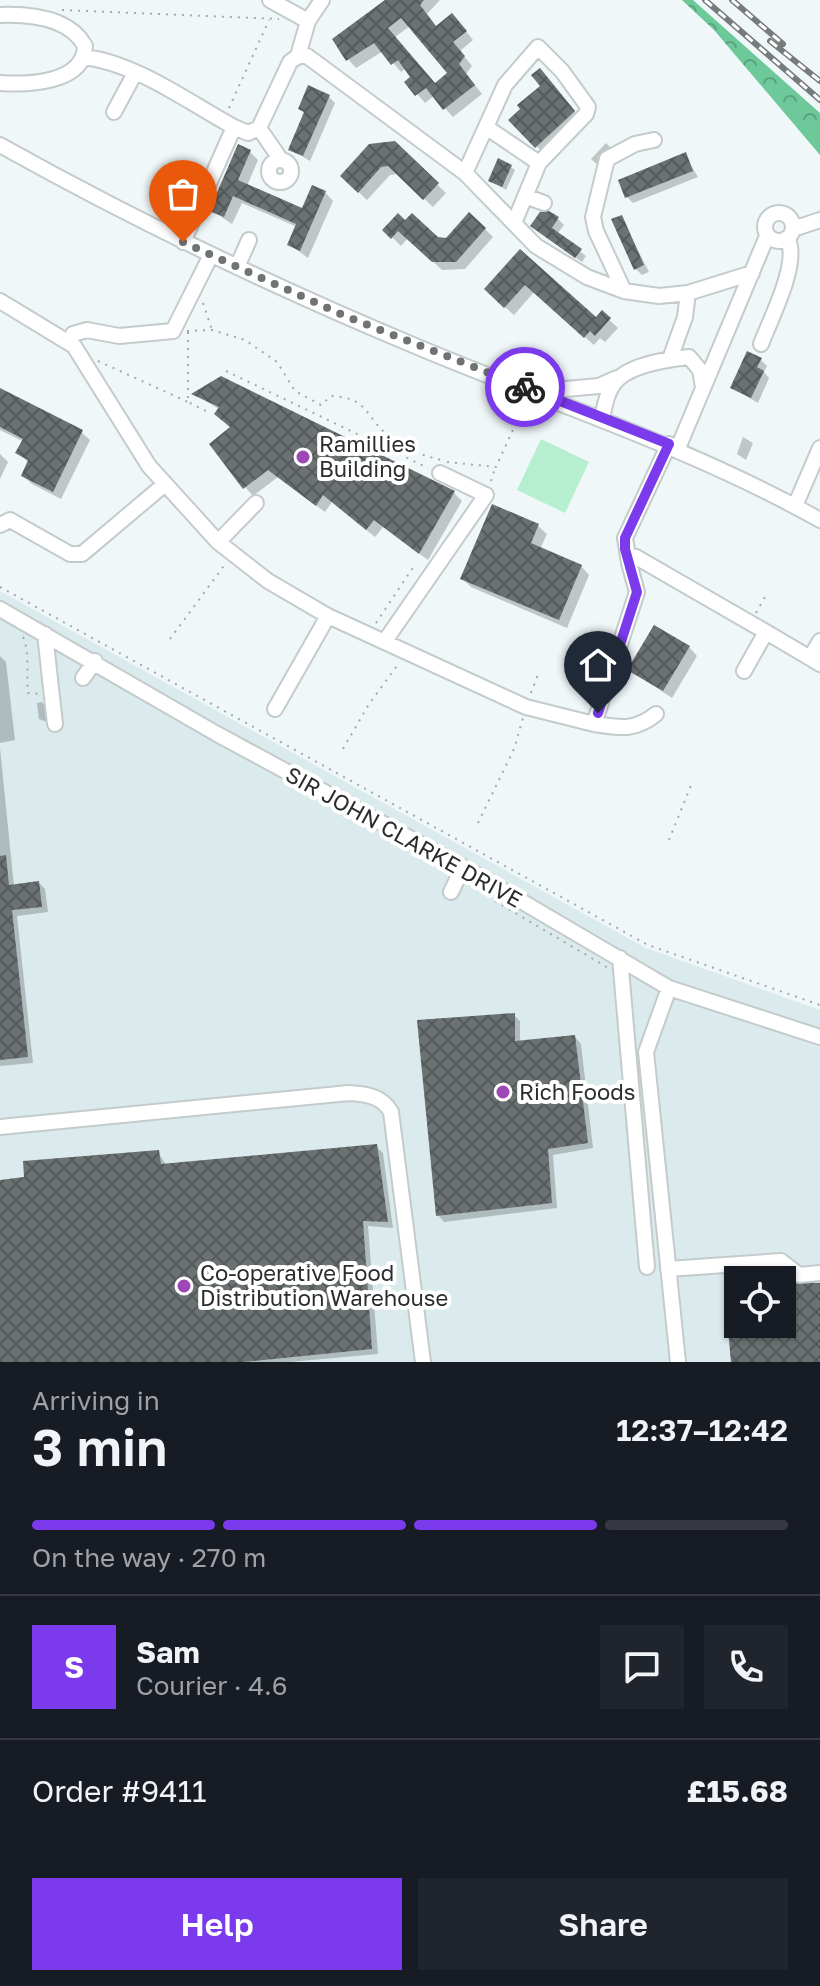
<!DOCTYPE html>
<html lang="en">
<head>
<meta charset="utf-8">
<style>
  body { margin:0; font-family:"Golos Text",sans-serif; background:#20242c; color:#f1f3f6; height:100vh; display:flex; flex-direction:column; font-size:30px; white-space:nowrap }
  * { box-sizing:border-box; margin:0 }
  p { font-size:26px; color:#9ea1a6 }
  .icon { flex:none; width:44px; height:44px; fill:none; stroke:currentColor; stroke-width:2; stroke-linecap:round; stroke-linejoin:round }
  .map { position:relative; height:1362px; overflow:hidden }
  .details { display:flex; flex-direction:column; background:#171b24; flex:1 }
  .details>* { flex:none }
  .fabs { position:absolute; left:724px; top:1266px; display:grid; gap:16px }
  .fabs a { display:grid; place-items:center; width:72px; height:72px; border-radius:0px; background:#171b24; box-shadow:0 2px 6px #0004; font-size:40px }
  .pin { position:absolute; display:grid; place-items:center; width:68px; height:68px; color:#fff; margin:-82px -34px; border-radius:50% 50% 50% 0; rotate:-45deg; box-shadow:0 0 8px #0007 }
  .pin .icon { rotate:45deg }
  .courier { position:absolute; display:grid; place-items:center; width:80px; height:80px; margin:-40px; border:6px solid #7c3aed; border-radius:50%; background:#fff; color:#222; box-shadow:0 2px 10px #0007 }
  .summary em { font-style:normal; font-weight:600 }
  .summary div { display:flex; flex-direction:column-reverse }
  .summary { display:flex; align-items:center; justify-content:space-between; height:136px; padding:0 32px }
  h1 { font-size:52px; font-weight:600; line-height:60px }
  .bar { display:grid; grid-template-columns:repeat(4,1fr); gap:12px 8px; align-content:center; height:96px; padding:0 32px }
  .bar i { height:10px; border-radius:6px; background:#363941 }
  .bar .current { background:#7c3aed }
  .bar p { grid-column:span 4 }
  .line { display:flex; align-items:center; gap:20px; padding:0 32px; border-top:2px solid #363941 }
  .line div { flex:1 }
  .round { display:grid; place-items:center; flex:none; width:84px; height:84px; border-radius:0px; background:#20242c }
  .action { display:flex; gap:16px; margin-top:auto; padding:16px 32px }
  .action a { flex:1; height:92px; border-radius:0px; background:#7c3aed; color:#fff; font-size:32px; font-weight:600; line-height:92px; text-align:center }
  .action a+a { background:#20242c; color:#f1f3f6 }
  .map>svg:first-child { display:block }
</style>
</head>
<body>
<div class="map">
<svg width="820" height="1362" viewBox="0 0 820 1362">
  <defs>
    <pattern id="forest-crowns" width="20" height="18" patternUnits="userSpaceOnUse" patternTransform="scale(2)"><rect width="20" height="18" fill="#6ec99a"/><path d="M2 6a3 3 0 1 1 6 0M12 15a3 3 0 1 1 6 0" fill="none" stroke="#5ba37e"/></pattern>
    <pattern id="building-cross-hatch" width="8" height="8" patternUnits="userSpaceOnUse" patternTransform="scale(2)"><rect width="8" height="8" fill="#6c7274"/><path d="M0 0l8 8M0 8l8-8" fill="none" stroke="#54595a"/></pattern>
  </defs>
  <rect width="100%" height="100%" fill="#f0f7f8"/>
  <path fill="#dbebed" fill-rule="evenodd" d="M0,591L646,948L820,1010V1362H0ZM738,1280H782V1324H738Z"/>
  <path fill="#b6efcf" d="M541,439L589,462L565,513L517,490Z"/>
  <path fill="url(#forest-crowns)" d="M682,0H693L820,113V155L714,30Z"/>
  <path fill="#0003" fill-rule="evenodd" d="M388,0H440L427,14L437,28L460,24L473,40L460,51L472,66L466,74L482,94L453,117L434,96L425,103L407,82L413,77L406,68L401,72L383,51L356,68L348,59ZM410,26L450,74L436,85L395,37Z
    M548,79L582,120L545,155L511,120Z
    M329,97L335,103L310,161L290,149L306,114L300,109Z
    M606,143L613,150L599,166L591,159Z
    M394,144L446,193L433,207L398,174L390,175L367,200L342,176Z
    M250,152L258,160L247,186L303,210L325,192L333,201L308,258L289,244L297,227L242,203L232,224L211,210Z
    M685,155L698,177L633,203L627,197L620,181Z
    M511,167L515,170L506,190L490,180Z
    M398,216L437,239L447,240L485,229L493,237L465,269L442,270L408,238L401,246L385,230Z
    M621,217L649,272L642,275L636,269Z
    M558,219L564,225L557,234L586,256L582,262L539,232Z
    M520,252L596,320L602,313L618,328L605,342L600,338L594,345L534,292L514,315L495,298Z
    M761,360L767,366L764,372L769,378L758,403L732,388Z
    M0,390L81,432L90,440L61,499L32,484L23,476L29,463L18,453L24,442L0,430Z
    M195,394L454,493L462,501L428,560L383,527L375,537L332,502L325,512L278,477L253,496L245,487L232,428L220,410Z
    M743,437L753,443L746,460L737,454Z
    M0,454L8,462L0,479Z
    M538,526L547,534L540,549L581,566L589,575L567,628L471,587L463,579Z
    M689,647L697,656L672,698L630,670Z
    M0,656L6,662L15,740L0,743Z
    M42,702L45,706L47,722L39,719L37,703Z
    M0,748L14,886L39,883L45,889L48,912L17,916L33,1063L0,1066Z
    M514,1015L520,1021V1043L575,1037L581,1044L593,1148L553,1155L557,1208L444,1222L438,1215Z
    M376,1146L383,1153L393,1228L368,1226L378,1354L290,1362H0V1182L158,1152L166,1165Z"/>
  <path fill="url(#building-cross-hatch)" fill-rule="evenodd" d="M385,0H424L420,5L436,26L452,13L467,31L453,42L465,56L459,64L475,85L443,110L426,88L415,96L404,82L410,77L398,60L391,65L374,43L346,61L332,39ZM401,18L447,73L435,83L388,28Z
    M540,68L575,111L535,148L508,120L520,109L517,105L540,86L531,75Z
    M308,85L330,95L303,156L288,150L304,112L298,109Z
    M395,141L439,183L423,200L388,166L381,167L358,193L340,176L369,144Z
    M238,144L251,150L238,180L302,208L312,185L326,191L300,251L287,245L296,224L233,196L224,217L209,211Z
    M686,152L693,171L625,198L618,180Z
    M498,158L512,165L502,187L488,181Z
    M549,211L559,217L552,228L582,249L575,258L530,226L540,212Z
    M469,212L486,228L456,262H432L398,231L391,239L382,230L398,213L405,220L412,213L438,237L446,238Z
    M622,215L644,265L634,270L611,219Z
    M520,249L596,317L602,310L611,318L595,336L590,331L584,338L525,285L504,308L484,289Z
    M747,351L762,358L757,367L764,371L751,398L730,388Z
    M221,376L455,491L419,554L374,520L366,530L323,495L316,506L268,470L243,489L209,444L230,427L214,414L219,407L191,394Z
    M0,388L83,430L53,492L21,476L28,460L15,453L23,439L0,427Z
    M492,504L539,524L531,543L582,565L559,620L460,579Z
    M654,625L690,646L663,691L627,670Z
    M6,855L9,885L39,881L42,907L12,910L28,1057L0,1060V856Z
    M515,1013V1041L575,1035L588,1143L548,1149L552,1203L436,1216L417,1020Z
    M377,1144L388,1222L363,1221L372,1349L244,1362H0V1180L24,1177L23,1161L159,1150L161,1164Z
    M782,1281L820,1283V1362H731L724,1287L738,1285V1324H782Z"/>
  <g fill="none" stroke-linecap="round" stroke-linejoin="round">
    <defs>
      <path id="minor" d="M270,0L308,21
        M0,15C29,14 69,17 85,46C84,83 29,85 0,83
        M298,56L308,21L322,0
        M85,57C138,64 188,102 234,127L248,133L259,128L281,160
        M114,112L135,73
        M486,127L539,163
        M259,128L290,62L298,56H307L465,173L536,246L587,277L624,291L659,296L688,293L752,273
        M0,145C136,221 276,288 420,348C554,404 692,448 820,520
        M269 171a11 11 0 1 1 22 0a11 11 0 1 1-22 0Z
        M465,173L505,85L538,47L562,71L588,107L586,114L539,163L514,223
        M525,196L544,203
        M765 227a14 14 0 1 1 28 0a14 14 0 1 1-28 0Z
        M793,229L820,220
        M183,242L234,127
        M237,267L249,240
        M624,291L596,231L593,217L607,159L635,144L654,140
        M0,301L74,346L149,466L218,542L268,581L328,616L526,707L594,724L637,592L629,563L636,557L766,632L744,671
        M73,334L87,330L119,336L173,331L211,255
        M761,344C770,320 801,261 787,238
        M670,359L685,317L688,293
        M544,391L599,386L617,378
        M602,418C605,405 607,391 616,381C630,365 669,359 689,357L700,370L703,387
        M678,448L767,236
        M795,506L820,448
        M0,525L10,520L70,554H82L165,484
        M218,542L256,503
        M629,563L625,538L669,444
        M0,609L217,734L463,867L669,988L820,1037
        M766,632L820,664
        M45,634L55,724
        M385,641L486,495L440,473
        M810,658L820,641
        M83,678L95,661
        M275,709L328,616
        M594,724C621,728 635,731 656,714
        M451,892L463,867
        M620,958L647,1267
        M669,988L646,1052L678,1362
        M0,1127L349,1093C366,1094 382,1096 391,1112L423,1362
        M668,1269L781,1261L799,1275L820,1273"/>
    </defs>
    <use href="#minor" stroke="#c4cbcc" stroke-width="18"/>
    <path stroke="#a4a9aa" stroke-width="2" stroke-dasharray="2 6" stroke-linecap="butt" d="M62,10L279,19
      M229,108L269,20
      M203,303L212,330
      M187,331L212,330L245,340L277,362L295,391L321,405L331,396C367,398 363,412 385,433C401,448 421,455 441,460
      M188,332V402L210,413
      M98,361L188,402
      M226,371L428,468
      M447,462L496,467L521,412
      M491,481L495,468
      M0,587L648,945L820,1005
      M756,613L765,597
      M376,623L412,569L416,572
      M23,637C30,652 26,676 28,693L40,694
      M170,639L226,563
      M531,693L539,672
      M343,749L369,704L399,663
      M478,823L514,749L523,718
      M669,840L692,783
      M495,901L610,969"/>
    <use href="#minor" stroke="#fff" stroke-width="14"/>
    <defs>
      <path id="rail" d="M705,0L820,100
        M732,0L783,44
        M770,41L820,81"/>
    </defs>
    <use href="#rail" stroke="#787b7c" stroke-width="6"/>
    <use href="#rail" stroke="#fff" stroke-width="3" stroke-dasharray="9" stroke-linecap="butt"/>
  </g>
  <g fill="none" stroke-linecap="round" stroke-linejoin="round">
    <path stroke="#6f7374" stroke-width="8" stroke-dasharray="0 14.4" d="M183,242L345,316L525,387"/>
    <path stroke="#7c3aed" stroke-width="10" d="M525,387L669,444L625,538V549L637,592L598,713"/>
  </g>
  <g fill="#9d48b6" stroke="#fff" stroke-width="3">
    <circle cx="303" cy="457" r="8"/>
    <circle cx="503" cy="1092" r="8"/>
    <circle cx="184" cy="1286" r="8"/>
  </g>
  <g text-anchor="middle" stroke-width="8" stroke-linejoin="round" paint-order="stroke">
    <g font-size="22" fill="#2a2c2d" stroke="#fff" text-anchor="start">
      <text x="319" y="452">Ramillies<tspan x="319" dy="25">Building</tspan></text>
      <text x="519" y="1100">Rich Foods</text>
      <text x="200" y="1281">Co-operative Food<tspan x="200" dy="25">Distribution Warehouse</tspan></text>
    </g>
    <g font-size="22" fill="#2a2c2d" stroke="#fff">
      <text transform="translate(404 837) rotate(29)" y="8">SIR JOHN CLARKE DRIVE</text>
    </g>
  </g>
</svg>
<div class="fabs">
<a><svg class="icon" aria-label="locate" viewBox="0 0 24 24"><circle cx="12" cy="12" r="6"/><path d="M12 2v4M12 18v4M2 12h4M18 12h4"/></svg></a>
</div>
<div class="pin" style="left:183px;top:242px;background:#ea580c"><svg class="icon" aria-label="bag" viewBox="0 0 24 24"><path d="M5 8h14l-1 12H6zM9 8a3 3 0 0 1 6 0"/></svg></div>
<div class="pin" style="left:598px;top:713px;background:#1f2937"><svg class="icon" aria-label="home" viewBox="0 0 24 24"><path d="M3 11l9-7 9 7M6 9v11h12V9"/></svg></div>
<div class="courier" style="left:525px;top:387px"><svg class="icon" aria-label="bike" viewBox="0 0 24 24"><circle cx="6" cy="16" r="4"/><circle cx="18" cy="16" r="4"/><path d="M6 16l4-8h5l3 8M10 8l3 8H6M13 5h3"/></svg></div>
</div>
<section class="details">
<div class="summary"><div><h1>3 min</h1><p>Arriving in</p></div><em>12:37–12:42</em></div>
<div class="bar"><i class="current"></i><i class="current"></i><i class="current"></i><i></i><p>On the way · 270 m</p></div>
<div class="line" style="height:144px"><b class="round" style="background:#7c3aed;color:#fff">S</b><div><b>Sam</b><p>Courier · 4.6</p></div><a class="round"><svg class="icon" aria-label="chat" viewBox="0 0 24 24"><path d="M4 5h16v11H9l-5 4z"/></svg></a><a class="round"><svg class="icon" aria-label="phone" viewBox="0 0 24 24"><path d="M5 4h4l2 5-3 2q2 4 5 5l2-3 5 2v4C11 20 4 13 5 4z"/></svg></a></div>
<div class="line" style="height:104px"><div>Order #9411</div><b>£15.68</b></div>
<div class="action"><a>Help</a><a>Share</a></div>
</section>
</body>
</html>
